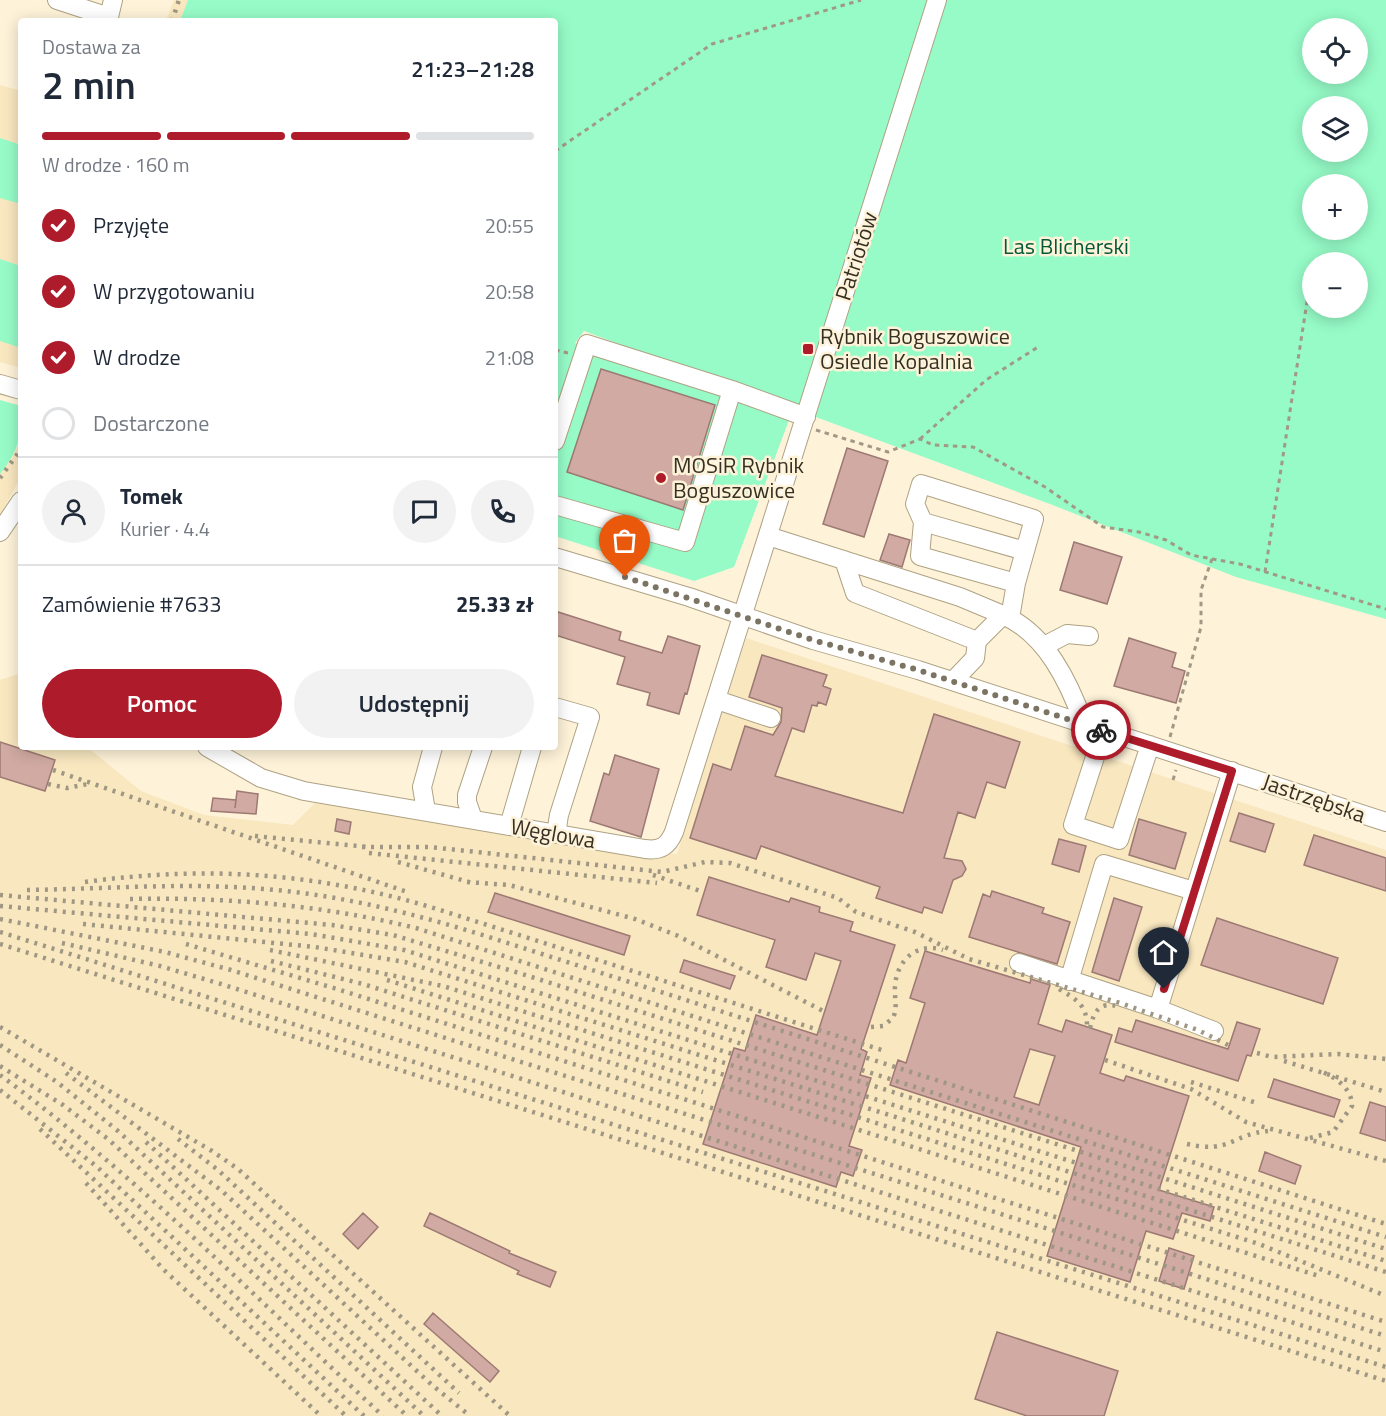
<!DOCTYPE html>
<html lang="pl">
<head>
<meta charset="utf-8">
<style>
  body { margin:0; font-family:"Titillium Web",sans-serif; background:#f2f2f3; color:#1f2937; height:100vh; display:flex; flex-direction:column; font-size:22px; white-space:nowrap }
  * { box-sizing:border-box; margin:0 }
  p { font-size:20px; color:#747a83 }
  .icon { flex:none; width:33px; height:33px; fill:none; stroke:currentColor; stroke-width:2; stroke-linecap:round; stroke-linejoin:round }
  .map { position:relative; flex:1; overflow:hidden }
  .side { position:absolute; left:18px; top:18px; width:540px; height:732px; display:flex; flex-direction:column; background:#fff; border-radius:6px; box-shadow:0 3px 15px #0003 }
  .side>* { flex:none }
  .controls { position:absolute; left:1302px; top:18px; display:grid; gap:12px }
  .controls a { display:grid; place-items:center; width:66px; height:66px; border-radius:50%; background:#fff; box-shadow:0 3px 15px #0003; font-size:30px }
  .pin { position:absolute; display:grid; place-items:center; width:51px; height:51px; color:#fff; margin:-62px -26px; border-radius:50% 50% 50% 0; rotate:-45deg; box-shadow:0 0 6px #0007 }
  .pin .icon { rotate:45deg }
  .courier { position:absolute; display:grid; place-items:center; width:60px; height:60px; margin:-30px; border:4px solid #ae1b2a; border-radius:50%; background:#fff; color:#222; box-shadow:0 2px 8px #0007 }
  .head em { font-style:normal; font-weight:600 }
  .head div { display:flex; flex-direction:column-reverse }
  .head { display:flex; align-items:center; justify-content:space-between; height:102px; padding:0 24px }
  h1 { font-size:39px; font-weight:600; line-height:45px }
  .bar { display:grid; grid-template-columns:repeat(4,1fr); gap:9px 6px; align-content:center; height:72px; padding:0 24px }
  .bar i { height:8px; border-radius:4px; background:#e0e1e3 }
  .bar .selected { background:#ae1b2a }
  .bar p { grid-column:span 4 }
  .line { display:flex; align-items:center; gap:15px; padding:0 24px; border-top:2px solid #e0e1e3 }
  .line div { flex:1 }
  .round { display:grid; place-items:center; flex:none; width:63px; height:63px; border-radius:32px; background:#f2f2f3 }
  ol { padding:0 24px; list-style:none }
  li { display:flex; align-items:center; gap:18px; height:66px }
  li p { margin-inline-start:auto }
  li .icon { padding:6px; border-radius:50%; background:#ae1b2a; color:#fff; stroke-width:4 }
  li:last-child { color:#747a83 }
  li i { width:33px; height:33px; border:3px solid #e0e1e3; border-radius:50% }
  .primary-button { display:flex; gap:12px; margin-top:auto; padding:12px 24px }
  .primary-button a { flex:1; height:69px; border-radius:36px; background:#ae1b2a; color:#fff; font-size:24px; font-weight:600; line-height:69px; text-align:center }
  .primary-button a+a { background:#f2f2f3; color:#1f2937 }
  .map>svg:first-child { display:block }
</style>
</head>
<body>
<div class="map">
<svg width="1386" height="1416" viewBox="0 0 1386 1416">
  <rect width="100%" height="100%" fill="#fef3d9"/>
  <path fill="#f8e7bf" d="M174,0H188L180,21H166Z
    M0,85L21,91V368L0,362Z
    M21,439V477L0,515V473L12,459Z
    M746,638L1386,850V1416H0V680L21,673V747H87L141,791L204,815L293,825L315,803L622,851L677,854Z"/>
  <path fill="#96fbc7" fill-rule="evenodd" d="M188,0H1386V619L1236,577L1050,504L584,331L575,343L789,420L734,567L694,581L555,536V21H180ZM1312,28H1358V74H1312ZM1312,106H1358V152H1312ZM1312,184H1358V230H1312ZM1312,262H1358V308H1312Z
    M0,138L21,145V204L0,198Z
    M0,259L21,266V348L0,341Z
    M0,400L21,406C21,437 20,449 0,474Z"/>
  <path fill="#d0aaa3" stroke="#9d7973" stroke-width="1.5" fill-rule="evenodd" d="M601,369L715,405L683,510L567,472Z
    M847,448L888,461L864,537L823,524Z
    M889,534L910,540L902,567L880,560Z
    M1074,542L1122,557L1107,604L1060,590Z
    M555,611L621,632L619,640L662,653L668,636L700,646L687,694L685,693L679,714L647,705L650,693L617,684L625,657L555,635Z
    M1129,638L1176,653L1172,667L1185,671L1176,703L1114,686Z
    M762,655L827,675L823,686L831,689L826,705L818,702L817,706L812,705L804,732L792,728L775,776L903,813L934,714L1020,742L1005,788L987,782L975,818L958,812L944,858L962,861L966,869L962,876L953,880L942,913L924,907L922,913L876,898L880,887L761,846L756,859L690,838L713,764L731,770L745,726L773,735L781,722L782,708L749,697Z
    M0,742L55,760L45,791L0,777Z
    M615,755L659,769L641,837L590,821L604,773L609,775Z
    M237,791L258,794L256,814L211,811L213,798L236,800L235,808Z
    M1239,813L1274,824L1265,852L1230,841Z
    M337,819L351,822L349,834L335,831Z
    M1139,819L1186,833L1175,869L1129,855Z
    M1314,835L1386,858V891L1304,865Z
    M1059,839L1086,846L1079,872L1052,864Z
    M709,877L789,902L791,898L820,907L819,912L853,922L850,931L895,945L861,1049L867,1052L860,1075L871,1078L849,1146L862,1150L853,1176L841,1172L836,1187L703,1144L734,1048L745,1051L756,1015L817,1035L841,961L815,953L806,980L766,967L775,940L697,915Z
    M992,891L1044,908L1042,913L1070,922L1057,964L969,937L983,894L990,897Z
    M495,893L630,936L624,955L488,912Z
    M1114,898L1142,907L1119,981L1092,972Z
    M1217,918L1338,958L1323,1004L1201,965Z
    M925,951L1030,983L1031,979L1050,985L1038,1024L1062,1032L1066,1020L1112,1035L1100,1073L1124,1081L1126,1076L1189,1096L1159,1190L1214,1207L1210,1221L1182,1213L1173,1239L1146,1231L1130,1282L1047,1256L1081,1147L890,1085L898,1060L906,1063L925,1003L910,998ZM1030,1049L1055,1056L1039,1105L1014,1097Z
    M684,960L735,976L730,989L680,972Z
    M1136,1020L1228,1049L1237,1022L1260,1029L1251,1056L1247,1055L1238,1081L1115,1042L1119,1028L1132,1032Z
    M1274,1079L1340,1100L1334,1117L1268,1097Z
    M1370,1102L1386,1107V1141L1360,1133Z
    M1265,1152L1301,1166L1295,1184L1259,1171Z
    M363,1213L378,1227L358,1249L343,1234Z
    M430,1213L510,1251L509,1253L556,1272L550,1287L517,1274L519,1271L424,1226Z
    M1169,1248L1194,1256L1184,1289L1159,1281Z
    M433,1313L499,1371L490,1382L424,1324Z
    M997,1332L1118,1371L1104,1416H1027L975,1399Z"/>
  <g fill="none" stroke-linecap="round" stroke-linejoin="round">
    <defs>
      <path id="minor" d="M57,0L109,17L113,0
        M0,384L21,390
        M555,441L587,344L732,390L806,417
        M555,505L685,542L732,390
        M923,522L1025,551
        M0,532L21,501
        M768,536L960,597L1003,615
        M555,557L689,597L813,640L918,670L1386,822
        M844,560L855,593L977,641
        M1010,618L1016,583L1034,519L921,484L915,504L923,522L920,556L1016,583
        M1044,646L1067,634L1089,636
        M953,681L975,658L977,641L1003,615C1046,634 1069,682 1084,724
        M717,700L771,718
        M555,707L590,717L559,815L556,834
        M207,747L261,778L304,791L645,849C661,851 668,846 674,832L937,0
        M1095,757L1073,825L1119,840L1150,745
        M426,811L422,787L433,747
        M473,819L467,802V795L483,747
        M509,826L532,747
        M1019,963L1158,1009L1214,1031
        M1069,981L1104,864L1194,891
        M1158,1009L1232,771"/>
    </defs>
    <use href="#minor" stroke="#afa283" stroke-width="20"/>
    <path stroke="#a19985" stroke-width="3" stroke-dasharray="4.5 4.5" stroke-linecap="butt" d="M555,151L712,44L861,0
      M555,350L568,353
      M816,430L888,452L920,439L933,445L973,447L1045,487L1103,527L1139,532L1166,540L1191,555L1240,564L1386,609
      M920,439L986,380L1038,347
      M1265,572L1309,289
      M1170,737L1201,627V590L1212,559
      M1173,780L1176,770"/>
    <use href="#minor" stroke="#fff" stroke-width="18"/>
    <path stroke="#9f9783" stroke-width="4.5" stroke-dasharray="3 6" stroke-linecap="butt" d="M172,21L179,0
      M0,478L21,449
      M53,770L410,893
      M48,784L67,788L88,784
      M255,836L368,847
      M362,847H430L662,872L705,862L730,863L838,898L856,912L915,932L969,959L1120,1003L1198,1030L1228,1045
      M369,853L657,883
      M398,862L476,884
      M653,875L703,892
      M85,882C208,865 322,873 440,910L882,1050
      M467,882L509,885L635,919L676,935L825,1012
      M27,890C101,889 177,883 251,888C334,893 413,913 492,938L1386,1224
      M0,895L332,925L393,935L519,973L1386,1249
      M130,899C227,897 322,905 416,928L1386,1237
      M0,906L311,934L404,950L1386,1261
      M0,919L165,952L231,970L1386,1336
      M83,924L315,947L405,962L1386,1272
      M0,932L1386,1367
      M62,943L160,966L221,984L1386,1352
      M0,944L1386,1381
      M186,944L337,989L1386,1322
      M270,950L443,986L1259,1244L1386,1296
      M271,961L363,984L703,1092
      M387,980L1322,1277
      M1059,989C1076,999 1087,1005 1087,1026
      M0,1027L212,1151L238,1169L510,1416
      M871,1027L883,1026L893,1018C898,1007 894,997 895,986C897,959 918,942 943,950
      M1090,1028C1094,1011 1099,1002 1118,1006
      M0,1045L57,1082L118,1131L424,1416
      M1257,1053L1272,1057L1338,1054L1386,1059
      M1105,1060L1191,1089L1246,1122L1386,1161
      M1284,1061L1386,1092
      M0,1066L63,1105L108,1139L407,1416
      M66,1073L222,1191L432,1385L470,1416
      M0,1075C137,1176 258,1300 383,1416
      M1191,1082L1257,1103
      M0,1090L96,1166L364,1416
      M40,1129L346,1416
      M1310,1138L1333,1132L1352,1106C1352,1088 1335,1077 1320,1071
      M178,1139L218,1170L459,1393
      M146,1142L442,1416
      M1187,1144C1231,1154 1232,1134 1268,1131
      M86,1183L164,1270L321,1416"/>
  </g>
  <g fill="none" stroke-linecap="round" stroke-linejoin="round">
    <path stroke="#7b7463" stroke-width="6" stroke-dasharray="0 10.8" d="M625,577L813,640L918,670L1101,730"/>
    <path stroke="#ae1b2a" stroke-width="8" d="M1101,730L1232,771L1164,989"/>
  </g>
  <g fill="#ae1b2a" stroke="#fef3d9" stroke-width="2">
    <rect x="802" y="343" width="12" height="12" rx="3"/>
    <circle cx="661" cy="478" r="6"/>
  </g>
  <g text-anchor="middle" stroke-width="5" stroke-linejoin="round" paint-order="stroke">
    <g font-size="22" fill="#025938" stroke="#fef3d9">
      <text x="1066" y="254">Las Blicherski</text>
    </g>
    <g font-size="22" fill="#353023" stroke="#fef3d9">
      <text transform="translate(856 256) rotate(-72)" y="8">Patriotów</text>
      <text transform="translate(1314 798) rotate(19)" y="8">Jastrzębska</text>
      <text transform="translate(553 833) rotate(10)" y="8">Węglowa</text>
    </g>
    <g font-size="22" fill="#353023" stroke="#fef3d9" text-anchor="start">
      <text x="820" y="344">Rybnik Boguszowice<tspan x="820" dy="25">Osiedle Kopalnia</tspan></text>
      <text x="673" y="473">MOSiR Rybnik<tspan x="673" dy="25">Boguszowice</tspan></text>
    </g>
  </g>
</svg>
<div class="controls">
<a><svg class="icon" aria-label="locate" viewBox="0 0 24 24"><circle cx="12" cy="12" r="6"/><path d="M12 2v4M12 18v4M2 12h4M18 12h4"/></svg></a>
<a><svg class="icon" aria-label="layers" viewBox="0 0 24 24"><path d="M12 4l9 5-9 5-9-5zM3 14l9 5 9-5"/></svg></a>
<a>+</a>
<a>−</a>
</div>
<div class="pin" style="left:625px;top:577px;background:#ea580c"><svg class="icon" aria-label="bag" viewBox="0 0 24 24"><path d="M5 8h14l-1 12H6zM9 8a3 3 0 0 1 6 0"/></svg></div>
<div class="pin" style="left:1164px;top:989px;background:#1f2937"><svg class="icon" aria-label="home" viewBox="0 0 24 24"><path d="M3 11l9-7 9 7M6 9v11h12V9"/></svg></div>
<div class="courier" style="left:1101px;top:730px"><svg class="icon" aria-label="bike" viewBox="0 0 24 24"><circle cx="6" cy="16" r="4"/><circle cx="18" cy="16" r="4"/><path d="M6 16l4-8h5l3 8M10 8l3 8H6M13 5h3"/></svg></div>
<section class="side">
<div class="head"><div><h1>2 min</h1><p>Dostawa za</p></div><em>21:23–21:28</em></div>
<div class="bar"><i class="selected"></i><i class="selected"></i><i class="selected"></i><i></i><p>W drodze · 160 m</p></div>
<ol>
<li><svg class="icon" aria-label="check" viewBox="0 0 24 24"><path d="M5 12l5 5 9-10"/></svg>Przyjęte<p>20:55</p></li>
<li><svg class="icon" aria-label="check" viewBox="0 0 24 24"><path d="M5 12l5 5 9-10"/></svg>W przygotowaniu<p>20:58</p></li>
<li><svg class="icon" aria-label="check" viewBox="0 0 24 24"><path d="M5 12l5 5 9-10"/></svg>W drodze<p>21:08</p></li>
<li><i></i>Dostarczone</li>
</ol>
<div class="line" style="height:108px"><a class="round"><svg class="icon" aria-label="person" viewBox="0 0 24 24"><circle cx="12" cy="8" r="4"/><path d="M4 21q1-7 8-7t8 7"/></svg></a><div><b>Tomek</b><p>Kurier · 4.4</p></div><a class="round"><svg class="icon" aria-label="chat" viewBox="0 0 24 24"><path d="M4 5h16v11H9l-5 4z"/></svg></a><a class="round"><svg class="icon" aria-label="phone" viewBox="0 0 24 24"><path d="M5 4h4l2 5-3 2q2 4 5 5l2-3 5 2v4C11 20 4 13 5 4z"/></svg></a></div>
<div class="line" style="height:78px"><div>Zamówienie #7633</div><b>25.33 zł</b></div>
<div class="primary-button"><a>Pomoc</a><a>Udostępnij</a></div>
</section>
</div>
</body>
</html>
